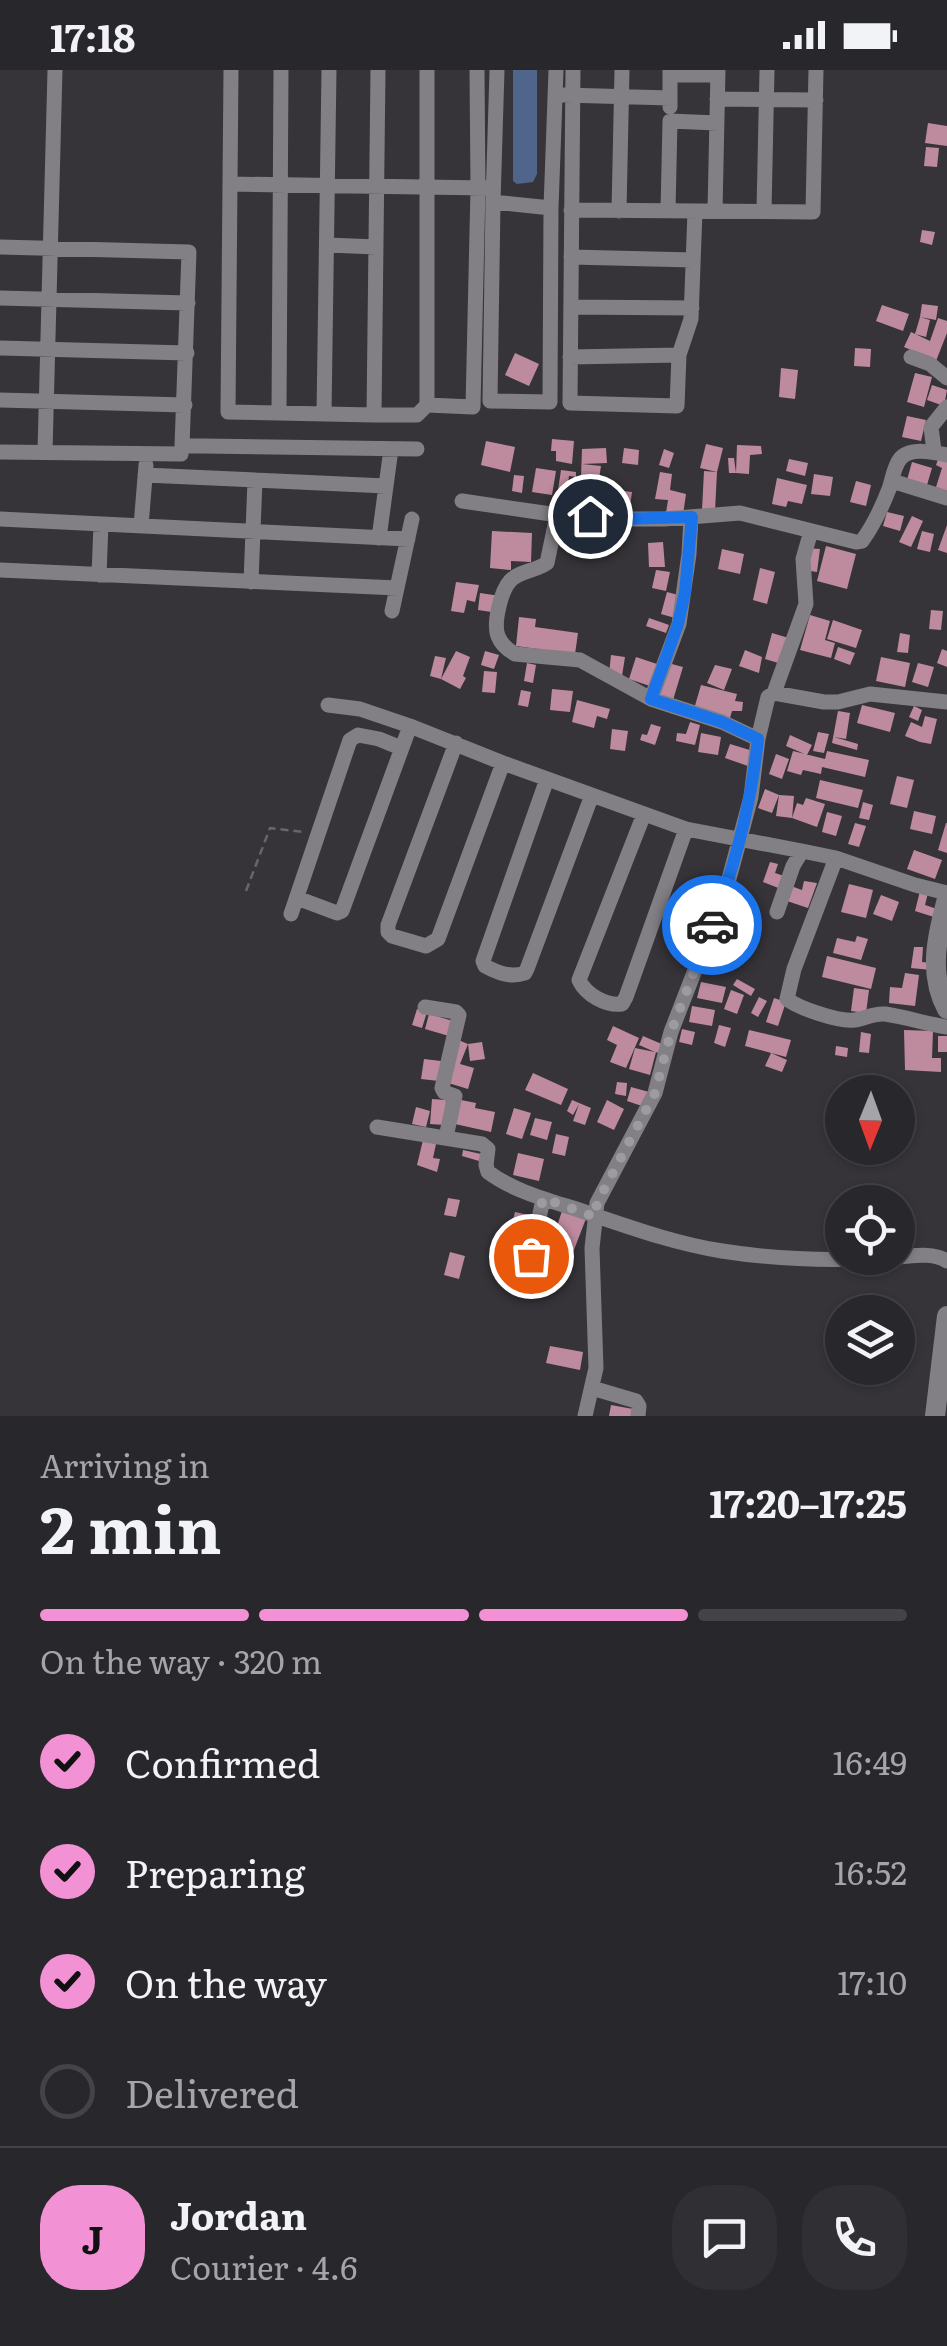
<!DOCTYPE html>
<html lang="en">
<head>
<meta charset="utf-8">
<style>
  body { margin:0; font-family:Literata,serif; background:#302f33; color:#f1f3f6; height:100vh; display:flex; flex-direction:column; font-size:38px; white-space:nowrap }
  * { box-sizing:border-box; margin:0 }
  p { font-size:32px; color:#a5a5a9 }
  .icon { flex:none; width:55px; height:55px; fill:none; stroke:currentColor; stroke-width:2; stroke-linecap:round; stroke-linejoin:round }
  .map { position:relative; height:1346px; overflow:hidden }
  .side { display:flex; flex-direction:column; background:#28272b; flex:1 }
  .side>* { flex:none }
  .needle { width:65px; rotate:181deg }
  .tools { position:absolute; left:825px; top:1005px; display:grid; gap:20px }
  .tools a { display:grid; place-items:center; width:90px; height:90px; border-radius:50%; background:#28272b; box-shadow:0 2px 8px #0004,0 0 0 2px #444447; font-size:50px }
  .pin { position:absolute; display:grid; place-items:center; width:85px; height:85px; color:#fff; margin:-42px; border:5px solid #fff; border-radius:50%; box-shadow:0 2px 10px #0007 }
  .courier { position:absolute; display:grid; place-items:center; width:100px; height:100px; margin:-50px; border:8px solid #1a73e8; border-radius:50%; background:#fff; color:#222; box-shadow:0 2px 12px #0007 }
  .overview em { font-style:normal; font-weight:700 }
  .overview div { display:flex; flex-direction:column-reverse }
  .overview { display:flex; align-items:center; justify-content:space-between; height:170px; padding:0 40px }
  h1 { font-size:65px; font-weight:700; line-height:75px }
  .bar { display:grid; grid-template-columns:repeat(4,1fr); gap:15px 10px; align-content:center; height:120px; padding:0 40px }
  .bar i { height:12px; border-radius:8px; background:#444447 }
  .bar .active { background:#f391d5 }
  .bar p { grid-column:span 4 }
  .line { display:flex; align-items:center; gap:25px; padding:0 40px; border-top:2px solid #444447 }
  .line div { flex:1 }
  .round { display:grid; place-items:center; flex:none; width:105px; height:105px; border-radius:40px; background:#302f33 }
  ol { padding:0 40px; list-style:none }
  li { display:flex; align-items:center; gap:30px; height:110px }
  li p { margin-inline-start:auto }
  li .icon { padding:10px; border-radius:50%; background:#f391d5; color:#111; stroke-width:4 }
  li:last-child { color:#a5a5a9 }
  li i { width:55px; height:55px; border:5px solid #444447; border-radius:50% }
  .status { display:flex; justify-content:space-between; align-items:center; height:70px; padding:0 50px; background:#28272b; direction:ltr }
  .status svg { height:28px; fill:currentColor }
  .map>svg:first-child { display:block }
</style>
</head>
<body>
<div class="status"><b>17:18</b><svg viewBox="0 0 49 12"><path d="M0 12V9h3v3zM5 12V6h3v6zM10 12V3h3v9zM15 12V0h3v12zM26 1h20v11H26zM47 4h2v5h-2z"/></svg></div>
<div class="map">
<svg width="947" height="1346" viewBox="0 0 947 1346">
  <rect width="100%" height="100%" fill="#363439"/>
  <path fill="#4f658b" d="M513,0H537V104L533,112L517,114L513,111Z"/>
  <path fill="#be8b9e" d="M928,53L947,56V76L925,73Z
    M926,77L939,78L937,97L924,96Z
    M922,160L935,162L932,175L920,172Z
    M922,234L938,236L936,250L920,247Z
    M882,235L909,244L903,261L876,251Z
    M920,247L930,250L926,267L915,264Z
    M938,248L947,251V263L936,291L904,277L911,262L930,271Z
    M855,278L871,279L870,297L854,296Z
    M515,283L539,294L529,316L505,305Z
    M781,298L798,300L795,329L779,327Z
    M915,303L932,307L924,337L907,332Z
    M932,315L947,320L944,336L927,330Z
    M907,346L926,350L921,371L902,367Z
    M552,369L574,371L572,394L556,391V381H551Z
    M486,371L515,377L510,402L481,395Z
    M706,374L723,378L717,402L700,398Z
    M737,375L761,376L762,384L750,385L749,404L736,403Z
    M606,378L607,393L582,394L601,396L599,409L581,407L582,379Z
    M624,378L639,380L638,395L622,393Z
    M664,379L674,383L669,398L659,395Z
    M939,387L947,390V421L936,417L942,398L936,395Z
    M728,388H734L736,403H729Z
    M789,389L808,393L805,406L786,401Z
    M912,392L932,398L927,415L907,410Z
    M536,398L556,401L552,425L532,422Z
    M561,400L576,402V407L569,406L566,428L557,427Z
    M704,401L717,402L715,441L702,440Z
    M660,402L672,404L670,420L686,424L683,445L666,443L668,430L655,429Z
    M814,404L833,407L830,426L811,424Z
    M514,405L524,406L522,423L512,421Z
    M777,408L807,415L802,434L788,431L786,437L772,434Z
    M581,411L613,417L609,439L577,434Z
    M856,411L871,415L866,436L850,432Z
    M615,420L632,422L630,436L614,434Z
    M887,442L904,446L900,461L883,456Z
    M912,446L923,451L911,477L899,472Z
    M947,455V483L938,480Z
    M492,461L532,463L531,492L511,491V500L490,498Z
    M922,461L934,464L930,482L917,479Z
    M663,472L665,497H649L648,473Z
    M826,476L856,484L847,519L817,511Z
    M806,478L820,479L817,502L804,500Z
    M722,479L744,484L740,504L718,499Z
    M760,498L775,502L767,534L753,530Z
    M656,500L670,502L666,521L652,518Z
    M456,512L479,515L475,532L467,530L464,543L451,541Z
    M667,522L682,526L675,548L661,544Z
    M480,523L500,526L498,543L478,540Z
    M931,540L943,541L941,560L929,559Z
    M810,545L830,551L825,570L835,573L831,588L800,580Z
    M519,547L536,549L535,557L578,563L575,584L516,576Z
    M649,548L669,555L666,563L646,556Z
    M833,550L862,560L856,578L827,569Z
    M772,563L792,569L785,595L765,589Z
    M900,563L910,565L908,583L897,582Z
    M838,577L855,583L850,595L834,589Z
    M942,579L947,581V597L937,593Z
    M745,580L762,587L759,603L739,596Z
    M456,581L470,587L463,606L466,608L460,619L441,609Z
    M485,581L499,585L494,599L481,595Z
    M611,585L625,587L622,606L609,604Z
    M435,586L446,588L441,609L430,606Z
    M636,587L657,594L650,616L629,609Z
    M881,587L910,593L905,617L876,611Z
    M527,593L536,595L533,613L524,611Z
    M668,593L683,597L673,630L657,625Z
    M918,593L934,597L928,617L912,612Z
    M715,595L732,599L724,620L707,613Z
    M484,601L497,602L495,623L482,622Z
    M701,615L737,624L735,631L743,632L742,641H732L730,648L694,639Z
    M552,619L573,621L570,642L550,640Z
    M521,620L531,622L528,637L518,635Z
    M577,630L610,639L607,649L597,646L594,658L572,652Z
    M862,635L895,643L890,662L857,653Z
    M914,636L922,640L918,651L909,647Z
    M838,641L850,643L846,669L834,667L858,674L857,680L832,673Z
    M925,646L937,649L931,674L920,672L905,666L911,652L922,657Z
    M690,652L700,655L695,675L676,671L677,663L686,664Z
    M651,654L661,657L655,675L640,670L642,664L647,665Z
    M612,659L628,661L625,681L610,679Z
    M818,662L829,664L824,683L813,681Z
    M701,663L721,667L718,685L698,682Z
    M790,665L812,675L807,685L786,676Z
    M730,674L753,681L748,696L725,688Z
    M793,681L825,689L827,681L869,690L865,707L822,697L821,704L803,700L801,705L787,701Z
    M776,684L789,689L782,709L769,704Z
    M897,706L914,710L907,738L890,734Z
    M820,710L863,720L858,738L816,728Z
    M765,719L779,725L772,743L758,738Z
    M779,725L794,726L792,748L776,746Z
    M806,728L825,734L817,757L792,748L797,733L803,735Z
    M863,732L873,735L869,750L859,748Z
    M914,741L936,746L932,764L910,759Z
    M827,742L842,746L836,766L822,762Z
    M855,753L866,756L859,777L848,774Z
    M946,753H947V783L938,780Z
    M914,780L942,790L935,809L907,799Z
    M770,792L778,794L775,803L787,807L781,819L763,812Z
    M804,811L817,813L808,838L787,831L791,816L802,820Z
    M849,814L873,820L866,848L841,842Z
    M920,821L928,823L925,835L940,840L937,848L915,841Z
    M881,825L899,832L892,851L873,844Z
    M857,866L868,869L861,890L833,883L837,868L855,872Z
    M914,877H923L922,892L932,893L931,900L911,898Z
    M827,886L876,898L871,919L822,907Z
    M905,903L919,905L915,936L889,933L890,917L902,918Z
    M737,909L755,919L751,926L733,915Z
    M701,912L726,917L722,933L697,928Z
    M854,918L869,920L866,943L851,941Z
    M731,920L744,925L737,944L724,939Z
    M759,927L767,931L758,947L751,943Z
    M774,928L786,932L778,956L766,952Z
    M692,936L715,940L712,956L689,952Z
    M417,939L427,942L422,958L412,955Z
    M429,944L453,951L449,966L425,959Z
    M719,955L731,958L725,977L714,973Z
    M613,956L639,968L626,998L610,992L617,975L607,970Z
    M682,959L695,962L692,975L679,972Z
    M749,960L791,970L786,987L745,976Z
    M904,960L933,961L932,988H941V1002L905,1000Z
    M861,962L871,964L869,983L859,982Z
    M643,966L664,975L660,984L656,982L650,1005L629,999L635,978L655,982L639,975Z
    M938,966H947V982H938Z
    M456,969L468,974L482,972L485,989L470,991L468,974L460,994L474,998L468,1019L445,1012Z
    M836,976L848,978L847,987L835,985Z
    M771,983L787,990L782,1002L765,996Z
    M424,989L441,991L439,1011L421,1009Z
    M533,1003L568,1019L561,1035L525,1020Z
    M617,1012L627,1013L626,1026L615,1024Z
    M631,1017L649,1022L645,1037L627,1031Z
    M432,1029L446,1030L445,1055L430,1054Z
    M461,1030L476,1033L475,1038L495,1042L491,1062L455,1054Z
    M572,1030L591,1038L585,1055L573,1051L579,1034L573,1045L567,1041Z
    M607,1030L624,1039L614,1060L597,1052Z
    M416,1037L430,1041L426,1057L412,1054Z
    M514,1038L531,1043L522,1069L506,1064Z
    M535,1048L552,1052L547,1070L530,1065Z
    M556,1064L569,1067L565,1086L552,1083Z
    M423,1070L436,1074L433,1088L440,1089L437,1102L417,1095Z
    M463,1080L481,1084L479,1091L462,1086Z
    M518,1083L544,1089L539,1111L513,1105Z
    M448,1128L460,1130L456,1147L444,1145Z
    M563,1138L587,1146L572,1185L553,1180L560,1157L557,1156Z
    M515,1142L533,1146L530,1158L512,1154Z
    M506,1165L531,1170L526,1194L501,1190Z
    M544,1179L554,1181L550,1199L539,1197Z
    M450,1182L465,1186L459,1209L444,1205Z
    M550,1276L583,1282L580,1300L546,1293Z
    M611,1335L633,1339L631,1346H609Z"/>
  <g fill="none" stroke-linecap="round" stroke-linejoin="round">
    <path stroke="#67666a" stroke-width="2.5" stroke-dasharray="8 5" stroke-linecap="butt" d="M246,821L270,758L303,762"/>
    <path stroke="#827f85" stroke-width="15" d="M231,0L228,342L374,345L378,0
      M427,0V335L473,337L478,118L477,0
      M497,0L493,132L551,138L556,0
      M573,0L570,333L677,336L679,285L691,249L695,141
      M670,0V37
      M670,5H718
      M564,25L670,28
      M717,29L816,30
      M230,114L486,118
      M493,132L490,331L550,332L551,138
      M571,140L813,142L816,0
      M619,141L622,0
      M668,141L670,51L717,53
      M715,141L718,0
      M764,141L767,0
      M328,175L376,177
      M0,177L189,182L182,376
      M571,187L693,190
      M0,228L188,233
      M571,237L692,238
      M0,278L187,283
      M570,287L679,285
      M911,287L930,294L947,308
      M0,330L185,335
      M279,343L281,0
      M324,344L329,0
      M374,345H417L427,335
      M934,381L931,357L947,337
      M0,382L181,384L182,376H203L417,379
      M45,382L55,0
      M145,405L386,416
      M892,411L947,428
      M462,431L558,445
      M0,449L408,469
      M141,456L146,395
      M379,468L391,379
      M0,500L397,518
      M99,505L101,454
      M251,512L255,410
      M392,541L412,449
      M774,623L806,534L803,489L811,461
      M651,629L679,554L689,484L691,447
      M328,635L360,639L410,656L503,693L686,759L802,781
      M758,669L722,652L651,629L580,590L515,584C508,580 501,574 498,566C493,553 501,521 510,511C519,501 536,501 547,493L556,450L558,445L562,443L617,449H664L740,443L856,472L862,471C873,456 882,437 889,419C892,411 894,396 900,389C909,377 934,382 947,385
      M456,673L388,855V862L392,866L426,876L438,869L503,693
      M547,709L483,891L485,896C498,903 511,908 525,903L527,899L592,725
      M644,744L579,910C586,925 606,936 622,934L626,927L686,759
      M947,823L915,815L836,788L794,899L787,929C798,938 839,952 854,950C865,949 872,943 885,944C906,947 926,954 947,957
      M297,828L337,843L342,841L410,656
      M777,842L793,796L802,781L836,788
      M291,844L350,670L358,665L379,669L401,678
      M425,937L456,942L459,945L442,1018L444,1022L455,1026L446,1067
      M377,1057L482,1074L488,1079L486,1095L488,1102C512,1120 544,1129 573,1138C621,1154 671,1173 722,1181C773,1189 833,1191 884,1188
      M531,1187L543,1129
      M898,1187C914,1186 932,1182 947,1191
      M592,1318L636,1331L639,1336L638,1346
      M585,1346L596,1298L592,1178L597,1133L655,1023L671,962L726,820L751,727L758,669L768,627L774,623L824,632H838L870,624L947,632"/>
    <path stroke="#827f85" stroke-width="20" d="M947,829C937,866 928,904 947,939
      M935,1346L947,1246"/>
  </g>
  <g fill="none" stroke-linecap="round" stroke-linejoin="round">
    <path stroke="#9d9b9f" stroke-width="10" stroke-dasharray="0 18" d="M531,1186L543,1128L595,1147L597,1133L655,1023L671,962L712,855"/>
    <path stroke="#1a73e8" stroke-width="12" d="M590,446L618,449L692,447L685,522L678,554L651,629L722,652L758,669C751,734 736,794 712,855"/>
  </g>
</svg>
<div class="tools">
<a><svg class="needle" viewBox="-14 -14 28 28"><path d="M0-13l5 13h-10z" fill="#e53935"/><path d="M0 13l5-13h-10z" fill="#a5a5a9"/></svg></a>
<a><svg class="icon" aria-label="locate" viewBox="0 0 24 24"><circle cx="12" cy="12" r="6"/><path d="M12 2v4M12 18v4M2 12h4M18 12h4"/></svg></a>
<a><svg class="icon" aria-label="layers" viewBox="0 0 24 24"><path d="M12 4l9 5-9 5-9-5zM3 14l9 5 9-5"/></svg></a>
</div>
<div class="pin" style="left:531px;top:1186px;background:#ea580c"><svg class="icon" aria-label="bag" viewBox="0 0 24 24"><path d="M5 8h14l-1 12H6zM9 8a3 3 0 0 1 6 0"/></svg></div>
<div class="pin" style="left:590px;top:446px;background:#1f2937"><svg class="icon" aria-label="home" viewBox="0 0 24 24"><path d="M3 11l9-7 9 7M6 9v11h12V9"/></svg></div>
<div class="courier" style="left:712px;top:855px"><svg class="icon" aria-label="car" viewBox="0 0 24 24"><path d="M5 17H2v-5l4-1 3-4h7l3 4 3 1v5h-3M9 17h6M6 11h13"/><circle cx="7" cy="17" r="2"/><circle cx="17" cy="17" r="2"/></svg></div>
</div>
<section class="side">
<div class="overview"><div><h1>2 min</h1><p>Arriving in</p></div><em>17:20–17:25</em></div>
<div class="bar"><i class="active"></i><i class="active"></i><i class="active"></i><i></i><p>On the way · 320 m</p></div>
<ol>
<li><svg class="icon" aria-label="check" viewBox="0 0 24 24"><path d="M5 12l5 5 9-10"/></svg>Confirmed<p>16:49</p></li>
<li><svg class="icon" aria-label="check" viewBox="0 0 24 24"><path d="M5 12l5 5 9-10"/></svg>Preparing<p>16:52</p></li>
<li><svg class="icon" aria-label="check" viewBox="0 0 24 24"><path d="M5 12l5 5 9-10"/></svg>On the way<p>17:10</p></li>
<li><i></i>Delivered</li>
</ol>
<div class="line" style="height:180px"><b class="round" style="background:#f391d5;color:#111">J</b><div><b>Jordan</b><p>Courier · 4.6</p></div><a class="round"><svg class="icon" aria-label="chat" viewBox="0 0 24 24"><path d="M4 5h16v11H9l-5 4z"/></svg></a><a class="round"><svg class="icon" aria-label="phone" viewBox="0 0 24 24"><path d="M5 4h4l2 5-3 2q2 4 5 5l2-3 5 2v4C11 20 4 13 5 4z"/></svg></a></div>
</section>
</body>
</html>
